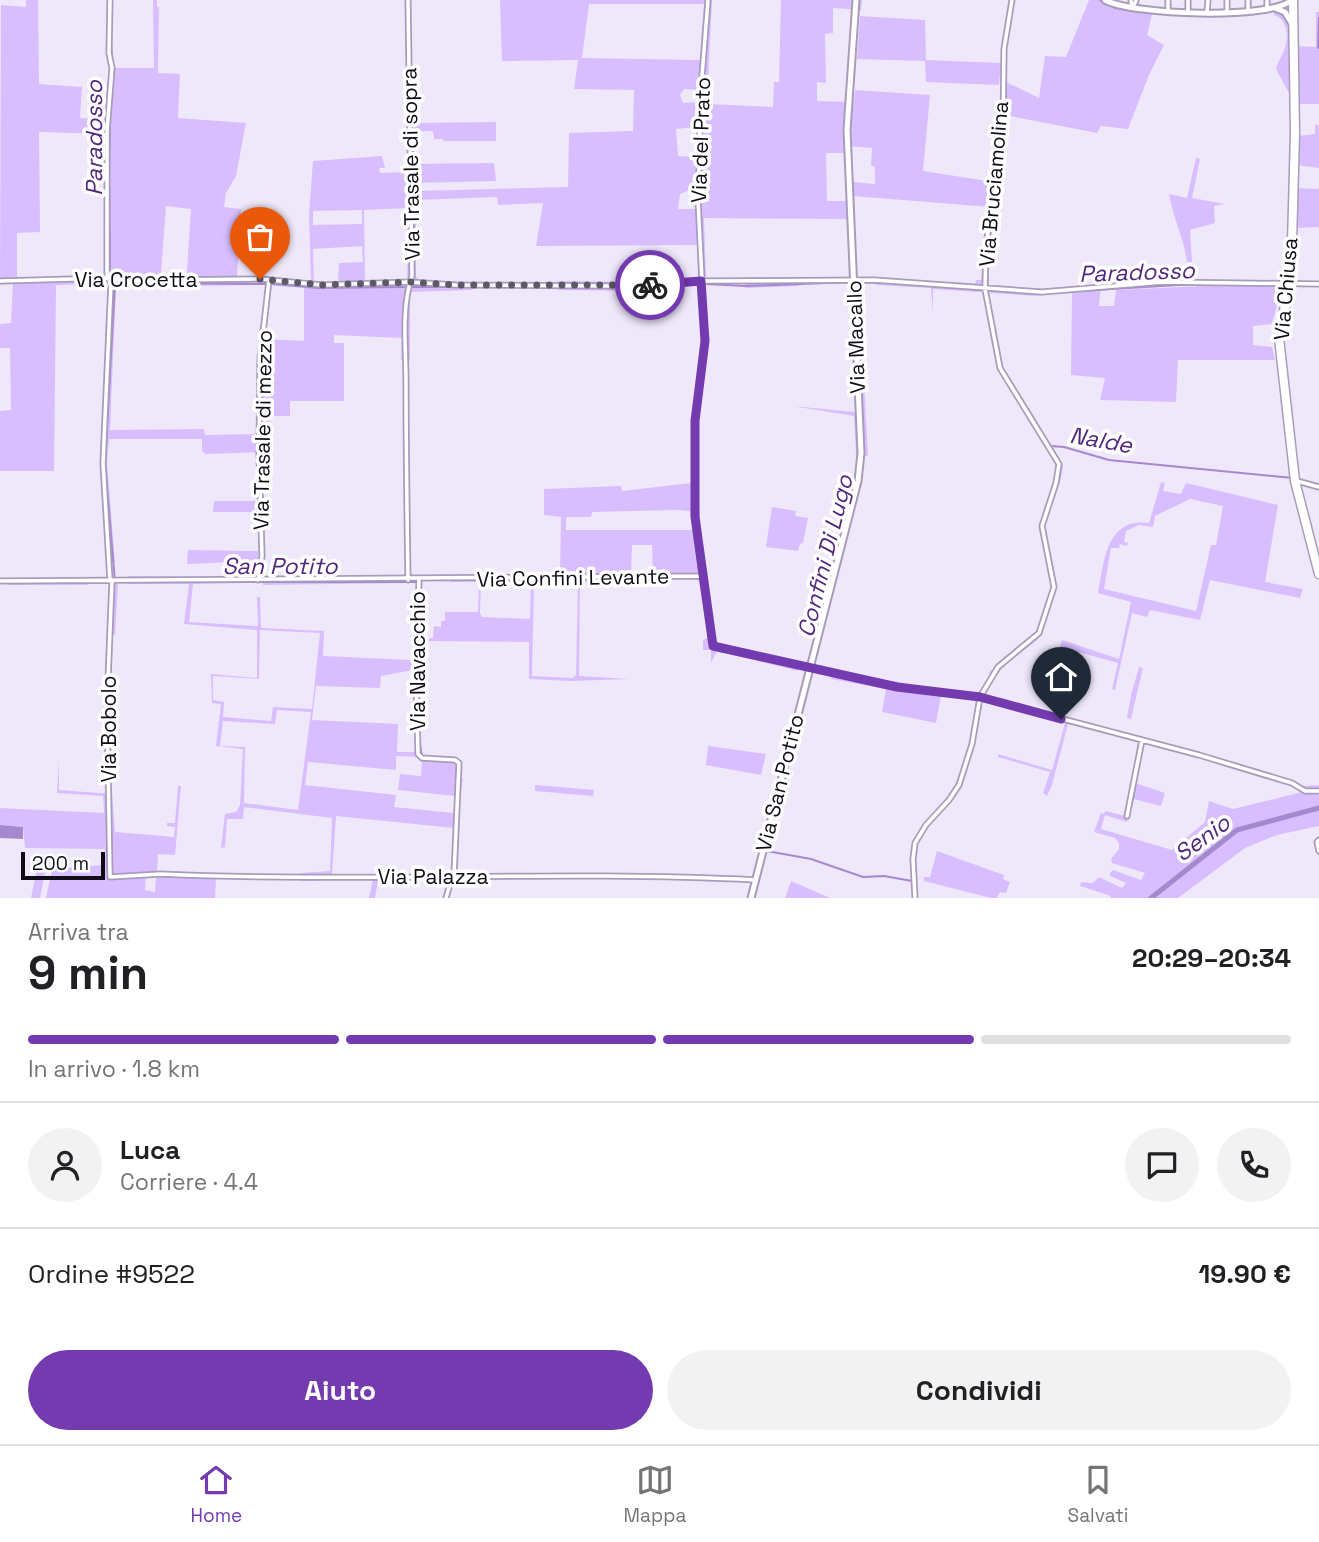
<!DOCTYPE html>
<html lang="it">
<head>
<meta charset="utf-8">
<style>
  body { margin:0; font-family:"Space Grotesk",sans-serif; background:#f2f2f2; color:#202124; height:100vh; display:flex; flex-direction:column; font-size:26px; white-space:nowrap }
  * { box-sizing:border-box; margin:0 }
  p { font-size:23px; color:#757577 }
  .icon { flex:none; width:38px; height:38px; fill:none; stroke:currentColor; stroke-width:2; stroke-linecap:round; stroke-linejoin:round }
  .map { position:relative; height:898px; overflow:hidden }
  .panel { display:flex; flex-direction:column; background:#fff; flex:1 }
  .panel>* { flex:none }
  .scale { position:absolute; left:21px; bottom:18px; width:84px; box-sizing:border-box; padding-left:7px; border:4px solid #100c16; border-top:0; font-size:19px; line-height:24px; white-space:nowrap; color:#100c16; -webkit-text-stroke:5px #fff; paint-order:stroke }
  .pin { position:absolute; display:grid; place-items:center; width:60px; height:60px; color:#fff; margin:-72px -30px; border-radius:50% 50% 50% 0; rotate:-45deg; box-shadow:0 0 7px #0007 }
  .pin .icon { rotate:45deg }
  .courier { position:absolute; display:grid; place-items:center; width:70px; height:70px; margin:-35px; border:5px solid #743ab0; border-radius:50%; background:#fff; color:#222; box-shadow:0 2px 9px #0007 }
  .overview em { font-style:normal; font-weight:700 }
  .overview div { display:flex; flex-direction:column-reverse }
  .overview { display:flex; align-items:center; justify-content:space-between; height:119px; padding:0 28px }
  h1 { font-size:46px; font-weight:700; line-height:52px }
  .bar { display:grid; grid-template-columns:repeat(4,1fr); gap:10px 7px; align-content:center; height:84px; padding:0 28px }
  .bar i { height:9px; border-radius:5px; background:#e0e0e0 }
  .bar .selected { background:#743ab0 }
  .bar p { grid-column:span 4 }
  .line { display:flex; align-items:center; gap:18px; padding:0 28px; border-top:2px solid #e0e0e0 }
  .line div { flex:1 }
  .round { display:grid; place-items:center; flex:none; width:74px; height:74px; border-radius:37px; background:#f2f2f2 }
  .primary-button { display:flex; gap:14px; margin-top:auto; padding:14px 28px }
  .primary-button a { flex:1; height:80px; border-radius:42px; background:#743ab0; color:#fff; font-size:28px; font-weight:700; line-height:80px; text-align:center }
  .primary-button a+a { background:#f2f2f2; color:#202124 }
  .tabs { display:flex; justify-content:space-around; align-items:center; height:98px; border-top:2px solid #e0e0e0; background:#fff; font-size:19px; color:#757577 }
  .tabs a { display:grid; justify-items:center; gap:4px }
  .tabs .selected { color:#743ab0 }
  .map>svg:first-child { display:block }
</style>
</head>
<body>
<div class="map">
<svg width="1319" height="898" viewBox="0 0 1319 898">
  <rect width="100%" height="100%" fill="#efe8fb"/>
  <path fill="#d8beff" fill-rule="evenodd" d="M26,0H38L39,84L82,87L80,118L111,120L114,68H154L153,0H157V7H159L158,73L180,74L178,118L246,123L236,176L226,193L224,207L241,209L237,278H255V285L186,286L191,209L166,206L160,286L116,287L110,430L204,429L205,435L256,434L257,349L260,326H266L264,339L304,341V282L311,281L309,214L313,161L382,156L385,168H379L380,173L408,172L409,164L494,163L496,181L415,183L416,191L568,187L569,133L633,131L634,90L574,89L578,60L502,61L500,0H712L707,104L773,107L774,82H779L781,0H862L861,10L833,8V33L825,34L826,83L817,82V101L854,102L855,90L930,95L923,171L994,182L990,207L853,196V182L875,184V167L871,165L872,148L846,146L845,153H826L827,201H847L848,219L704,218L706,276L698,279L697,245L536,246L543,203L498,205L497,197L416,200V277L421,281L471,282L472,290L410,292V359L401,360L402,338L334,335V343H344V401H290V416H270L269,427L266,428V452L206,454L202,451V439H109L107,462L115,563L106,558L100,461L109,284L107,281L93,284L56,285L54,471H0V411L11,410L10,348H0V324L11,323L13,283H0L1,5L26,7ZM589,4H704L700,60L582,58ZM684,89L703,90L701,209H678L680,194L695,188V157L678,156L676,129L696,127L697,102L683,103L680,95ZM39,132L105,134L104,275L17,278V233L40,232ZM408,208L409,239L404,240V248H408L407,281L365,283L364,210ZM362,210V224L313,225V211ZM362,246L363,262L339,263L338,283H314L313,249Z
    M1089,0H1099L1115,8L1152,14L1147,35L1164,45L1149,75L1128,129L1101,126L1097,133L1005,115L1006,82L1039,98L1045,56L1066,57Z
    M1274,12L1286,17L1291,28L1292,46L1316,47V12H1319V104H1298V123L1290,120L1289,93L1276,69C1278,61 1282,56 1285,48C1289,37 1287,18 1274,15Z
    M860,16L925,20L926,60L1001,63L999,85L926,82L925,61L857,59Z
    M496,122V141H443V139H434L433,131H415L413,123Z
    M1315,125H1319V168L1296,165L1298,136L1315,134Z
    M1196,158L1200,159L1192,198L1225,204L1214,206L1215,223L1190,230L1192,262H1187C1184,238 1173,218 1169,194L1187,198Z
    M1295,188L1319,189V227L1295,228Z
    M987,224L993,226L987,261L989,285L1040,289L1101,284L1099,306H1114L1116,290L1225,285L1282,286L1272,324L1253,326V345L1272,347L1275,360H1178L1176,402L1100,400L1105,378L1071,375L1072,292L1035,296L933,289V313L931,288L876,285V277L975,284L976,280H981Z
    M745,277L799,278V286L745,288Z
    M557,281L656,282L657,289L636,291L558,290Z
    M854,364H863L868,456L856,454L854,416L792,406L855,412Z
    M693,404L700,405C692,485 704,560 715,640L721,645L799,663L798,671L717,651L711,663V650H703V640L708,638L699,582L696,579H648V575L653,574L652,545H632L631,575H624L623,581L580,583L579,676L629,679L571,681L529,679V642L423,641V639L433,638L434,626L441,627V621H445V612H478L479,582H450V578L560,576L561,517L544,515V489L621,486L622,491L691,483ZM676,510L690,511L693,530H566V517H591L592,512ZM531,582L530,619L482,617L480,613L481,583ZM578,582L576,675L573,678L532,676L534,583Z
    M1020,407L1029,408L1063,466L1060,483L1053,478L1056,469L1055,464Z
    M1161,482L1165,483L1163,491L1181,494L1186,483L1278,505L1265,582L1303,589L1300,598L1210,580L1200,620L1150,610L1147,617L1132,613L1115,690L1112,689L1118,663L1060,647L1062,640L1119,659L1131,602L1098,593C1104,562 1106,517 1149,523ZM1190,499L1223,506L1216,545H1211L1196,611L1104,589L1111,548H1119L1120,544L1127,546L1128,543L1124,542L1126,531L1139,525L1153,527L1155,516Z
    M214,501H257V512H213Z
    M772,507L796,511L795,516L808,518L803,543L800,544L798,551L766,547Z
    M188,550L258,551V561L187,564Z
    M128,576L248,578V583L193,584L189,622L258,626L257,597H260L261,628L324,631L323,656L412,660L413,670L381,676L380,688L316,686L312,720L398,724L397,752H416L417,757L396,756V770L308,762L305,785L396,795L394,807L454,813L455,796L398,790L400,774L421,776L422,760L454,762L457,765L456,778L463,779L460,794L458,867L451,865L453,863L454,828L336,816L332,874L379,875L375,898H369L373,879L301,881V873L330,871L332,818L244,807L243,819H227L225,847L221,848L225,814L236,812L240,805L243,749L216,746L221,704L212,703L211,674L257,678V630L184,624L189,584H128ZM260,630L320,633L312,709L273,707L271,721L223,717L224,702L213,700V676L259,679ZM277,710L311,712L298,810L244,803L245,747L220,746L223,721L275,724Z
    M263,576L406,578V583L263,585Z
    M8,578H89L88,585H8Z
    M109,584H118L115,635H107Z
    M1035,632L1037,640L1014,658H1010L997,675L988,673Z
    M1139,667L1143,668L1131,719L1127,718L1131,695Z
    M832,670L937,689L979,692L976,699L941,696L936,723L882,712L886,689L831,679Z
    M1002,698L1107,729L1105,732L1068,724L1052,785L1047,796L1043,793L1050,772L998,757V754L1052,770L1065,723L997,705Z
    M708,746L766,754L761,775L706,765Z
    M59,760V790L112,794L115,832L174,837L175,827L167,826V823H175L178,786H181L175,855L158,854L157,872H146L145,890L155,892L156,878L173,877L174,871L201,873V878H216L215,898H46L52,869L105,865V849L25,848L23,827L0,825V808L104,813L103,796L57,793Z
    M1222,760L1305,786L1319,785V826L1277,835L1245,848L1178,898H1110L1111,896L1080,886L1081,882L1093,883L1099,877L1122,888L1126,883L1110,876V873L1113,870L1141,880L1145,873L1112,863L1111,859L1119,849V843L1115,838L1094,832L1101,813L1103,814L1106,811L1125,816L1135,783L1165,793L1161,806L1134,799L1127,822L1105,815L1101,829L1172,850L1205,822L1209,801L1233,809L1302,792L1293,787L1220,765Z
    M535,785L594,790L593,796L535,791Z
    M937,851L1004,875L1003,879L1010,882L1006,893L1000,892L997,898H991L924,881V877H930Z
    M37,868H46L40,898H31Z
    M791,881L830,898H785Z"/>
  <path fill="#a688cf" d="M0,825L23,827V839L0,838Z"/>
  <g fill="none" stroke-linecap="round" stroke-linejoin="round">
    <path stroke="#a688cf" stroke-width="2" d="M1100,0L1115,8L1143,12
      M1263,12L1273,11
      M1190,15H1230
      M111,43L112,58
      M1318,48L1319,18
      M109,170L110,120
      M109,179L110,275
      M113,282L115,284L132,283
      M856,282L863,446
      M856,282L896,283
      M141,283L266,284
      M115,284L105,463L115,582H421L418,678L420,746L422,756H426
      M271,284L318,288L404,287
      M705,284L746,286L851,282
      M905,284L983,290
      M1242,285H1261
      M409,287H530
      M602,288L699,284
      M988,290L1013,292
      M1078,291L1195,284
      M1050,446L1064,447L1109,460L1293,478
      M862,470L863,455
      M863,678L920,688
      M956,692L980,694
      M767,851L811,859L863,877L884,876L912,881
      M456,874L457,857"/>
    <path stroke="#a688cf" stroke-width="5" d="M1151,898L1237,830L1319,808"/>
    <defs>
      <path id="minor" d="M1131,0L1132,8L1136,1
        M1267,8V0
        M1168,11V0
        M1248,11V0
        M1188,12V0
        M1207,12L1208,0
        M1227,12V0
        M0,281L109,278L134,282L165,280L260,279L322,285L409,282L456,285L616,286L701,281L874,280L1042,292L1163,282L1319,284
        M1297,481L1319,487
        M702,576L695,518V421L705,341L698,200L701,89L708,0
        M258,580L262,556L259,453L260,359L269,280
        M408,580C407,513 406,448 406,382C406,347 401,308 412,276L408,0
        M419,580L416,675L418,754L422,758L455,760L459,763L454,875
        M0,581L702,576L713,646L897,687L980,697L1199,755L1292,783L1305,791H1319
        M110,581L103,463L111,283L107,274V131L112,68L109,53L110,0
        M112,581L107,705L110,877L161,874C359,883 558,870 756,880
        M1127,816L1142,740
        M1319,840L1317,842L1319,851
        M446,898L452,877
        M915,898L913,859L915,843L926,825L949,800L959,785L972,744L980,697L998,667L1039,633L1054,587L1042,526L1056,483L1059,464L1000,368L985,289L986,246L1003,129L1004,49L1012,0"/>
      <path id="tertiary" d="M1105,0C1132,15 1270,20 1292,0
        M1275,8L1285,12L1292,24
        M751,898L858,481L861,453L847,130L856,0"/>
      <path id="primary" d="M1293,0L1295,133L1292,243L1289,283L1279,338L1295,481L1319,574"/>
    </defs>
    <use href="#minor" stroke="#a89cba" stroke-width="7"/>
    <use href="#tertiary" stroke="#a89cba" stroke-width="9"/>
    <use href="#primary" stroke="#a89cba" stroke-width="11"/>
    <use href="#minor" stroke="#fff" stroke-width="3.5"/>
    <use href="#tertiary" stroke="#fff" stroke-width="5"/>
    <use href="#primary" stroke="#fff" stroke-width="8"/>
  </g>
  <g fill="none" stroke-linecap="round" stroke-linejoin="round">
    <path stroke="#5e5966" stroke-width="7" stroke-dasharray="0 12.6" d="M260,279L322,285L410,282L456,285H650"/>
    <path stroke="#743ab0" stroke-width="9" d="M650,285L701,281L705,341L695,421V517L713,646L897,687L980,697L1061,719"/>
  </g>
  <g text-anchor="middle" stroke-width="7" stroke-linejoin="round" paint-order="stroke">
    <g font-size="21" fill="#100c16" stroke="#fff">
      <text transform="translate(701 140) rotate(-88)" y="7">Via del Prato</text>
      <text transform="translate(411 164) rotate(-91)" y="7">Via Trasale di sopra</text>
      <text transform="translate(994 184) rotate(-85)" y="7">Via Bruciamolina</text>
      <text x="136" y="287">Via Crocetta</text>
      <text transform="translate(1286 289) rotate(-85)" y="7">Via Chiusa</text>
      <text transform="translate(856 337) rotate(-92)" y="7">Via Macallo</text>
      <text transform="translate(263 430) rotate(-89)" y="7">Via Trasale di mezzo</text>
      <text transform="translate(573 578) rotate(-1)" y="7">Via Confini Levante</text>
      <text transform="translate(418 661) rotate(-90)" y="7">Via Navacchio</text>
      <text transform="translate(109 729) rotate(-90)" y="7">Via Bobolo</text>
      <text transform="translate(780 783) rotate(-76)" y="7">Via San Potito</text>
      <text x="433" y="884">Via Palazza</text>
    </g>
    <g font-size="23" font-style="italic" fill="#52287c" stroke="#fff">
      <text transform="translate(94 138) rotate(-90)" y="8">Paradosso</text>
      <text transform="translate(1137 272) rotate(-2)" y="8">Paradosso</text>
      <text transform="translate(1101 440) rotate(10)" y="8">Nalde</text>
      <text transform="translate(825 556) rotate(-76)" y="8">Confini Di Lugo</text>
      <text x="280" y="574">San Potito</text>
      <text transform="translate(1202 838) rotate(-36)" y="8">Senio</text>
    </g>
  </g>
</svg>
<div class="scale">200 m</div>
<div class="pin" style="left:260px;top:279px;background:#ea580c"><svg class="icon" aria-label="bag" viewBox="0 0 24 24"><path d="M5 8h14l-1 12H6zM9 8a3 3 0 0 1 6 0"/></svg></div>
<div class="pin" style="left:1061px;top:719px;background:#1f2937"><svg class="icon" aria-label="home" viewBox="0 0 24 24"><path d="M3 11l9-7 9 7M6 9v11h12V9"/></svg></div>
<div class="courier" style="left:650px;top:285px"><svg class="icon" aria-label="bike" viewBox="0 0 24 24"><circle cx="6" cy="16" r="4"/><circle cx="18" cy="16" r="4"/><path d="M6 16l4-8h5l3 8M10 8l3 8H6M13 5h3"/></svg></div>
</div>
<section class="panel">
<div class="overview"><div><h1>9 min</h1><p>Arriva tra</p></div><em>20:29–20:34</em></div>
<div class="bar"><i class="selected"></i><i class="selected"></i><i class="selected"></i><i></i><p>In arrivo · 1.8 km</p></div>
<div class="line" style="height:126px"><a class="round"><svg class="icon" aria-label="person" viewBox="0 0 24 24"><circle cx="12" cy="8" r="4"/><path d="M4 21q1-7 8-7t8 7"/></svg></a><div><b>Luca</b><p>Corriere · 4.4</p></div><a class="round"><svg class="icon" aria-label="chat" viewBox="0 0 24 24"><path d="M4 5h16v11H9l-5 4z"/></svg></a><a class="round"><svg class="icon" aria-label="phone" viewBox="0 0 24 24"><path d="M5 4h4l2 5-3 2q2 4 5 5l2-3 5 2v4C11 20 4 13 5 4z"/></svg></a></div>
<div class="line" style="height:91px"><div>Ordine #9522</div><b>19.90 €</b></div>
<div class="primary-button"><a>Aiuto</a><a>Condividi</a></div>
</section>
<nav class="tabs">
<a class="selected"><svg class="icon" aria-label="home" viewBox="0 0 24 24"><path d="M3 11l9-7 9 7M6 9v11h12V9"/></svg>Home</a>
<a><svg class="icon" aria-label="map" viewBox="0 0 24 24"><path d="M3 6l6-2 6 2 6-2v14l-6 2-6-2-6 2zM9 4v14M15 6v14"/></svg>Mappa</a>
<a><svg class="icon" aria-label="saved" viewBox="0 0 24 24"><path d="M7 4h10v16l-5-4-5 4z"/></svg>Salvati</a>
</nav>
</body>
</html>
